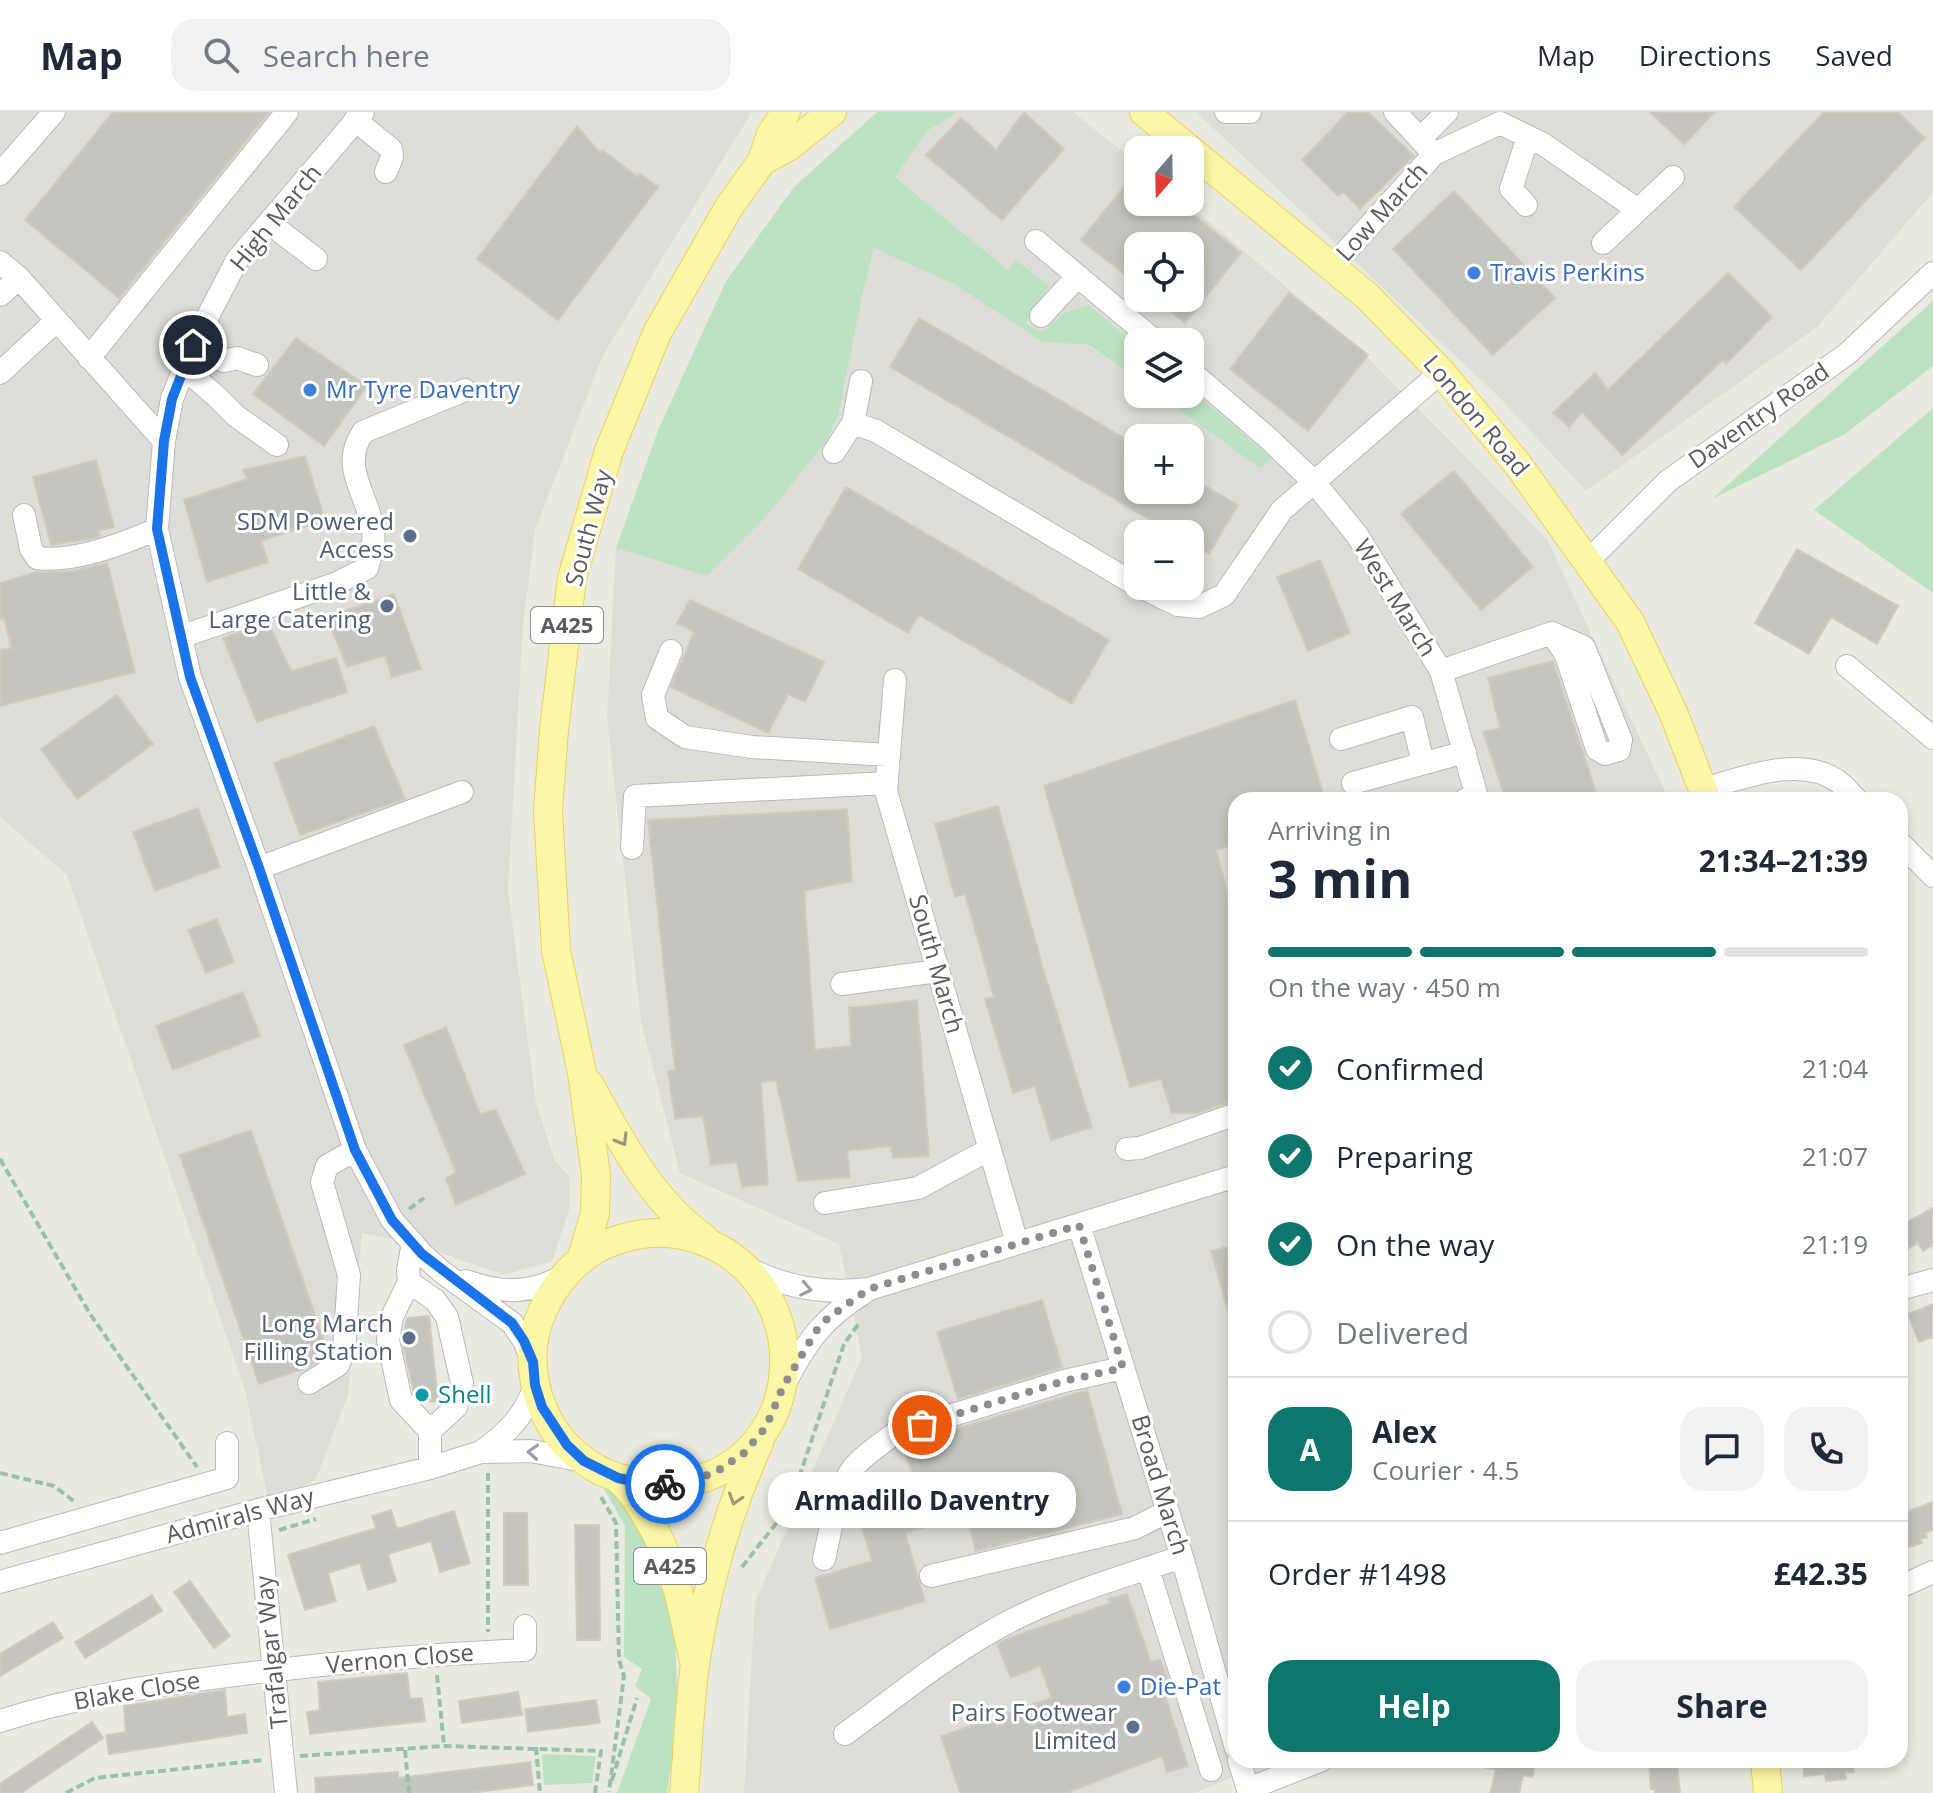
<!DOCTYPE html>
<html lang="en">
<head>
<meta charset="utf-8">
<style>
  body { margin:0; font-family:"Open Sans",sans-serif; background:#f2f2f3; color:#1f2937; height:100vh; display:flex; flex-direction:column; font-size:30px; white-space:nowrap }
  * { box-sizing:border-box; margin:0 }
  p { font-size:26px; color:#747a83 }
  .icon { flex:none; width:44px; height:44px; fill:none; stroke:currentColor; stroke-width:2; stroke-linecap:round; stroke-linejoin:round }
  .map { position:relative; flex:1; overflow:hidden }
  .sheet { position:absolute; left:1228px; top:680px; width:680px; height:976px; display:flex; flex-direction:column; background:#fff; border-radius:24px; box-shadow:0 4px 12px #0003 }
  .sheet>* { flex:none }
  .needle { width:52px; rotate:200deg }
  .buttons { position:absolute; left:1124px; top:24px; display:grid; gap:16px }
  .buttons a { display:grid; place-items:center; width:80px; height:80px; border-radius:16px; background:#fff; box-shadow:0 4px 12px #0003; font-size:40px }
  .pin { position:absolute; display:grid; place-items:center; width:68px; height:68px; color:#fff; margin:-34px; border:4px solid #fff; border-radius:50%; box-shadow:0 2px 8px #0007 }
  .courier { position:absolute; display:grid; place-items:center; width:80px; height:80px; margin:-40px; border:6px solid #1a73e8; border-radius:50%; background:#fff; color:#222; box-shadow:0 2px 10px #0007 }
  .bubble { position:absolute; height:56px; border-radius:24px; background:#fff; box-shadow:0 4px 12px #0003; font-size:26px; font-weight:700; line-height:56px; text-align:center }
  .overview em { font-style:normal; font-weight:700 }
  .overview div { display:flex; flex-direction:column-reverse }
  .overview { display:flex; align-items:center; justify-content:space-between; height:136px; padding:0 40px }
  h1 { font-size:52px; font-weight:700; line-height:60px }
  .bar { display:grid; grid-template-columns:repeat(4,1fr); gap:12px 8px; align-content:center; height:96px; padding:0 40px }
  .bar i { height:10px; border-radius:6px; background:#e0e1e3 }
  .bar .selected { background:#0f766e }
  .bar p { grid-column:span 4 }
  .line { display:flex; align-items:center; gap:20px; padding:0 40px; border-top:2px solid #e0e1e3 }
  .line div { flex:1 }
  .round { display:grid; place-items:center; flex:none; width:84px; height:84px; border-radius:24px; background:#f2f2f3 }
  ol { padding:0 40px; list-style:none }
  li { display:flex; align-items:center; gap:24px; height:88px }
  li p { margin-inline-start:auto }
  li .icon { padding:8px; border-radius:50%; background:#0f766e; color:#fff; stroke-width:4 }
  li:last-child { color:#747a83 }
  li i { width:44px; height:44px; border:4px solid #e0e1e3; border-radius:50% }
  .cta { display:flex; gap:16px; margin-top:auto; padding:16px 40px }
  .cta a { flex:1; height:92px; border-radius:24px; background:#0f766e; color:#fff; font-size:32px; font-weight:700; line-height:92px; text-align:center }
  .cta a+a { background:#f2f2f3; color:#1f2937 }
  header { display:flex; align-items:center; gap:48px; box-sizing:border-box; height:112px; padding:0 40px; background:#fff; border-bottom:2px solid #e0e1e3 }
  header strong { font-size:38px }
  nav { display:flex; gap:44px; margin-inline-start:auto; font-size:28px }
  .search { width:560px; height:72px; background:#f2f2f3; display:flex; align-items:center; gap:20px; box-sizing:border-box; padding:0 28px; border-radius:24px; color:#747a83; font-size:30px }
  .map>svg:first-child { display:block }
</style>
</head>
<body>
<header>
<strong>Map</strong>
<div class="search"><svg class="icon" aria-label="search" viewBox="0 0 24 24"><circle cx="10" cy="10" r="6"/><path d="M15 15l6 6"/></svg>Search here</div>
<nav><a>Map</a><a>Directions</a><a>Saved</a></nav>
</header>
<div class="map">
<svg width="1933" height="1681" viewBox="0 0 1933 1681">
  <rect width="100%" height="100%" fill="#ebeae0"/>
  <path fill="#dfddd8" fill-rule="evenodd" d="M0,0H752L603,243L535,418L523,513L508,778L536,991L555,1049L569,1064L570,1095L552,1149L504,1163L413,1131L362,1121L348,1283L316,1367L269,1392L245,1278L67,763L0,705Z
    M958,0H1073L1138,52V90H1186L1356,234L1547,427L1669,688H1236V1648H1275L1194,1681H744L755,1490L862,1245L839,1132L680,1061L641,910L607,606L616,436L707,464L766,405L827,328L874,135L954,172L1042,230L1088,233L1138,268V282H1157L1260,355L1271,345L1190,277V230H1138V234L1089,193L1065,200L1042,220L1026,210L1048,174L1016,148L1008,158L895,65L927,19ZM1138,134H1190V186H1138ZM1138,326H1190V378H1138ZM1138,422H1190V474H1138Z
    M1196,0H1933V80L1817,215L1586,379L1498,284Z"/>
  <path fill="#bde2c1" d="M877,0H958L927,19L895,65L1008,158L1016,148L1049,174L1026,211L1042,220L1065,200L1089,193L1138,234V268L1089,233L1042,230L954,172L874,136L862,184L838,304L827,328L766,405L707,464L616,436L659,316L726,169L794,75Z
    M1933,189V254L1845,322L1712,387Z
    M1190,277L1272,346L1260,356L1157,282H1190Z
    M1933,296V481L1814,398Z
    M602,1373L614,1376L643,1409L674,1501L678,1603L667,1681H617L651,1587L635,1574L642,1557L624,1545L625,1414Z
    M542,1642L596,1644L592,1671L544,1673Z"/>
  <path fill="#c6c4be" stroke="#cfccbf" stroke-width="2" d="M113,0H269L119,186L25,108Z
    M1024,0L1064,37L1002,108L926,43L961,6L996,38Z
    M1348,0H1368L1414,44L1360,97L1343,80L1338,84L1302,48Z
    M1650,0H1715L1684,32Z
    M1824,0H1898L1925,26L1801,158L1734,95Z
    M577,14L600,41L602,38L638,65L640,62L658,75L558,208L477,147Z
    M1138,57V90H1178L1241,141L1185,211L1154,186H1190V134H1138V173L1081,128Z
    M1454,79L1555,186L1493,243L1393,137Z
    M1728,161L1772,205L1726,252L1723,248L1622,343L1582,300L1569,315L1553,301L1595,261L1608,278Z
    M1289,181L1368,243L1308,319L1230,257Z
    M919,206L1138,334V378H1190V365L1238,393L1209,442L1190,431V422H1174L890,255Z
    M296,226L367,274L324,334L253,282Z
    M305,344L325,408L261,429L268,450L207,470L184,388L247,367L243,358Z
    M96,348L114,415L98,419L100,424L94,426L51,433L33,365Z
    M1454,359L1533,455L1481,498L1401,402Z
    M846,375L1109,528L1072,592L919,503L908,521L798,457Z
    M1797,437L1898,494L1877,532L1831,505L1809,542L1755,511Z
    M1320,448L1350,521L1308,539L1277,465Z
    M107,451L135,560L0,594V538L12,536L4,507L0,508V471L37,460H68Z
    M394,482L421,557L392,565L385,543L347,555L327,505Z
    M690,488L824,550L805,590L788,582L768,621L671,575L694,520L677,511Z
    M268,510L291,559L336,546L347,580L257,610L223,526Z
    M1553,549L1596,680L1569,688H1506L1483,620L1500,616L1488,566Z
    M117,583L153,632L77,687L41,637Z
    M1295,588L1325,688H1236V732L1216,738L1236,813V988L1197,1001H1172L1161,967L1130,975L1044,674Z
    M374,614L405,687L300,723L274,651Z
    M998,694L1044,860L1092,1015L1051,1028L1035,974L1013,981L985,887L994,885L965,782L955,785L935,712Z
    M198,696L220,755L155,779L133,720Z
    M847,697L852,769L804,779L815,938L851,934L849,896L917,888L929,1044L893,1046L891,1034L847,1039L850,1065L798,1069L776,968L761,970L768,1072L742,1075L737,1050L711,1053L703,1004L675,1007L668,959L675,958L648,708Z
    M217,807L234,850L206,861L188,818Z
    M243,880L260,924L173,958L156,914Z
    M446,915L480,1002L496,998L525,1062L456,1093L446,1067L456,1060L404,933Z
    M251,1018L328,1241L308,1255L259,1272L180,1043Z
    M1933,1096V1133L1923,1139L1918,1131L1905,1138L1900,1129V1114Z
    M1236,1133V1209L1231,1210L1211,1139Z
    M1042,1188L1062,1255L958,1287L937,1220Z
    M1933,1192V1225L1919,1230L1908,1202Z
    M429,1204L438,1289L422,1290L414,1281L402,1228L407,1206Z
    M1087,1278L1122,1402L976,1439L966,1403L905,1421L925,1489L830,1517L815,1466L872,1449L853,1386L855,1382L913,1365L903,1333Z
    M1933,1390V1418L1925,1421L1927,1425L1920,1427L1922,1431L1905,1436L1900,1422V1402Z
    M391,1398L397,1417L454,1399L470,1451L440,1460L431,1429L388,1442L396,1469L368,1478L360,1451L328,1461L336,1489L305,1498L288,1443L376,1416L372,1404Z
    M504,1401H527L528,1473H504Z
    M575,1413H599L600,1528H577Z
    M190,1469L230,1524L214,1536L174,1480Z
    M1127,1482L1151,1550L1160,1547L1168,1568L1171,1576L1163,1578L1188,1654L1167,1660L1162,1644L1066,1681H960L941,1624L1052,1586L1040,1554L1011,1566L997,1532L1009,1526L1111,1491L1108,1487Z
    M152,1483L162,1499L85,1546L75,1530Z
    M53,1510L63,1526L0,1564V1542Z
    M407,1561L410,1587L422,1586L425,1609L310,1622L307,1600L320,1598L318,1570Z
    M225,1578L227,1605L245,1602L247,1621L109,1642L106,1623L126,1620L124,1594Z
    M518,1580L522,1603L462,1611L459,1589Z
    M596,1588L600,1611L528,1620L525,1597Z
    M92,1610L103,1626L21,1681H0V1672Z
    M1485,1648H1536L1532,1665L1523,1663L1519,1681H1490L1496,1658L1484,1655Z
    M1803,1648H1853L1854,1660H1845L1846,1667L1826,1669L1825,1662L1804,1664Z
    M530,1650L533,1673L469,1681H316L315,1666L398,1660V1666Z
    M1677,1650L1680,1681H1655V1677H1651L1649,1652Z"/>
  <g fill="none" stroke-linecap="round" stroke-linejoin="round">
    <defs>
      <path id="minor" d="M363,0L237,148L193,233L172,287L164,329L157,417L190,565L259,756L355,1038L392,1108L422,1142L442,1160L512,1211L524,1229L533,1250
        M1226,0H1250
        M1395,0L1434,42
        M355,8L391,37L392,45L386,60
        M1420,27L1447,0
        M0,62L54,0
        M1526,93L1511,77L1528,25
        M269,111L316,147
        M1036,129L1156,230
        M1603,131L1673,65
        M0,150L19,166L164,329
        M1333,154L1434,42L1500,11L1543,32L1638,98
        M0,183L19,166
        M1041,204L1078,164
        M193,233L224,249L237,246L257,253
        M89,246L287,0
        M185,257L217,285L236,304L277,333
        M1190,259L1268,326L1314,370L1357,423L1441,559L1477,685L1465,688
        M0,261L56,209
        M853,311L876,319L1138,474
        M834,340L853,311L861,269
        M24,403L31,437L37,446C74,451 123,432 157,417
        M1588,449L1668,369L1847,242L1933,161
        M1139,474L1178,493L1199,495L1224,483L1282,398L1441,260
        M183,524L335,472L367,456C371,443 375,432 373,418C368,381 339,356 363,320L465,278
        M671,539L653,583L657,606L685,625L752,635L889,643
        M1847,554L1933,626
        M1441,559L1552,521L1566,543L1597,637L1605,642L1619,638L1621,628L1584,535L1552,521
        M895,568L886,679L1017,1131
        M1341,627L1412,605L1423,651
        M1353,671L1465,640
        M1704,677C1743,666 1801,642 1839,670C1845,675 1851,682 1857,688
        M1900,731L1933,764
        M632,736L635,684L887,671
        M259,756L462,680
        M842,872L938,859
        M1127,1037L1140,1036L1236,1002
        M825,1091L918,1076L990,1037
        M1079,1113L1182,1445L1236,1636
        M413,1131L408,1158L409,1170L435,1188L447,1205L462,1271L456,1295L430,1319V1356
        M747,1156C788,1176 823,1182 869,1177L1236,1064
        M466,1169C501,1182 532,1182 565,1163
        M409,1170L392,1205L388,1228L401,1288L430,1319
        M1900,1177L1933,1168
        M309,1271L338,1253L344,1240L349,1163L322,1070L327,1054L355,1038
        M784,1273C807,1229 822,1207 865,1180
        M481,1340C507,1321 525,1304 535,1273
        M258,1398L286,1681
        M0,1431L227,1366V1331
        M824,1447C831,1418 835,1380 853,1356C865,1342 882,1331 897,1320L1064,1269L1123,1256
        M1148,1457L1211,1658
        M931,1464L1135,1416L1168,1399
        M0,1470L258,1398L430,1356L481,1340L531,1339L584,1349
        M1900,1475L1933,1460
        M0,1609C74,1585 150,1574 227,1564C326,1551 425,1542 525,1538V1514
        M845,1622C892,1588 937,1551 987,1522C1045,1487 1118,1466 1182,1445
        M1239,1648L1249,1681
        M1248,1677L1322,1648"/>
      <path id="major" d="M1144,0L1367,184L1441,260L1519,354L1630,510L1673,600L1707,688
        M762,49L788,35L832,0
        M589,972C621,1028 650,1088 704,1126
        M581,1148L595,1102L596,1063L582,961L556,838L548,699L554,618L572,466L609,339L657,221L729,95L762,49L771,22L786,0
        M618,1366C640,1371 661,1375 684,1371C809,1348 819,1175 703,1129C672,1117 639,1119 609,1131C578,1143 556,1170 543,1198C522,1242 534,1299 567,1334C577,1344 589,1353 601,1359C606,1362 613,1363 617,1366C631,1376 642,1396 650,1410C676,1454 684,1504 695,1554
        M1765,1648L1768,1681
        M684,1681C688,1639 689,1595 695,1553C706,1476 727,1401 759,1331"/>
    </defs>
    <use href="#minor" stroke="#b8b9be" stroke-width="24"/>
    <use href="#major" stroke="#ead35a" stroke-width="30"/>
    <path stroke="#97c2a8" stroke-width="4" stroke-dasharray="8 4" stroke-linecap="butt" d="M0,1047L90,1202L197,1355
      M409,1097L424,1086
      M0,1361L54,1374L75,1390
      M488,1361V1520
      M601,1385L616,1411L619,1548L624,1564L609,1680
      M279,1418L316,1407
      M742,1455L789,1395L844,1232L860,1210
      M437,1563L444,1634
      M536,1635L540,1681
      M405,1638L409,1681
      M300,1644L444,1634L601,1639L595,1681
      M612,1668L637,1586
      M66,1681L95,1666L263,1648"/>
    <use href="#minor" stroke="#fff" stroke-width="22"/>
    <use href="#major" stroke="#fbf7a6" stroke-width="28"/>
  </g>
  <defs><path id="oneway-chevron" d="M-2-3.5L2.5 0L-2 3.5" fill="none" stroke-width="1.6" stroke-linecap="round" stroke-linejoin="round" transform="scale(2)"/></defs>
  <g stroke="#9a997c">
    <use href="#oneway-chevron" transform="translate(622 1028) rotate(59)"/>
    <use href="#oneway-chevron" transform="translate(735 1387) rotate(108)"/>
  </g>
  <g stroke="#9b9da0">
    <use href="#oneway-chevron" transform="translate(806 1177) rotate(11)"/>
    <use href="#oneway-chevron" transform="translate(533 1340) rotate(-177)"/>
  </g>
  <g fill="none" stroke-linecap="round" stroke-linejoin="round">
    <path stroke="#8c8d8d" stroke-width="8" stroke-dasharray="0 14.4" d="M665,1372L684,1371L716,1360L744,1341L766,1315L783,1275L816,1219L828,1206L869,1177L1079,1113L1123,1256L1064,1269L922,1313"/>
    <path stroke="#1a73e8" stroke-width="10" d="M193,233L172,287L164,329L157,417L190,565L259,756L355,1038L392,1108L422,1142L512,1211L524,1229L533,1250L535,1273L542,1295L567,1333L584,1349L618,1366L651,1373L665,1372"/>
  </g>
  <g fill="#3f7fe0" stroke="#fff" stroke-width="3">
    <circle cx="1474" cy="161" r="8"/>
    <circle cx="310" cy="278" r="8"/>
    <circle cx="1124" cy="1575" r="8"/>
  </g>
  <g fill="#5c6f8a" stroke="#fff" stroke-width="3">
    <circle cx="410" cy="424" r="8"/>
    <circle cx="387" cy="494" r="8"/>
    <circle cx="409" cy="1226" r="8"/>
    <circle cx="1133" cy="1615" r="8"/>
  </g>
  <circle fill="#0f9aa8" stroke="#fff" stroke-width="3" cx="422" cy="1283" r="8"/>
  <g text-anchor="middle" stroke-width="6" stroke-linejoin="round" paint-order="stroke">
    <g fill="#fff" stroke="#8b8c90" stroke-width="2">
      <rect x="531" y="495" width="72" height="36" rx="6"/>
      <rect x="634" y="1436" width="72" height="36" rx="6"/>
    </g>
    <g font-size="22" font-weight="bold" fill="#595b60">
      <text x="567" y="521">A425</text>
      <text x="670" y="1462">A425</text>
    </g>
    <g font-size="24" fill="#595b60" stroke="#fff">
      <text transform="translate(1382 100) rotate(-48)" y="8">Low March</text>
      <text transform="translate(276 106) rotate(-51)" y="8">High March</text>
      <text transform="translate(1476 304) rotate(50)" y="8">London Road</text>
      <text transform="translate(1759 304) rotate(-35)" y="8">Daventry Road</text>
      <text transform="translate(589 416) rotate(-75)" y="8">South Way</text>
      <text transform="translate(1395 486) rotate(58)" y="8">West March</text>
      <text transform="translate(936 852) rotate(74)" y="8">South March</text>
      <text transform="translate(1160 1373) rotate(73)" y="8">Broad March</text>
      <text transform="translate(240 1404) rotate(-15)" y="8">Admirals Way</text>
      <text transform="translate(272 1540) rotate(-96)" y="8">Trafalgar Way</text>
      <text transform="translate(400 1547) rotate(-5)" y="8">Vernon Close</text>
      <text transform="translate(137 1579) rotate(-10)" y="8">Blake Close</text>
    </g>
    <g font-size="24" fill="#366cbe" stroke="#fff" text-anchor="start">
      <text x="1490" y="169">Travis Perkins</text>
      <text x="326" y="286">Mr Tyre Daventry</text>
      <text x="1140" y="1583">Die-Pat</text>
    </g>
    <g font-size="24" fill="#4e5e75" stroke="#fff" text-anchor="end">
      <text x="394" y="418">SDM Powered<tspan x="394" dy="28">Access</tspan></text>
      <text x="371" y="488">Little &amp;<tspan x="371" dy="28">Large Catering</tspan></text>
      <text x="393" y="1220">Long March<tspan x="393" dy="28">Filling Station</tspan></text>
      <text x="1117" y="1609">Pairs Footwear<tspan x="1117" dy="28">Limited</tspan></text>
    </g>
    <g font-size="24" fill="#0d838f" stroke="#fff" text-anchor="start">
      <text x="438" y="1291">Shell</text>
    </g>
  </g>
</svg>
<div class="buttons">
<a><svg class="needle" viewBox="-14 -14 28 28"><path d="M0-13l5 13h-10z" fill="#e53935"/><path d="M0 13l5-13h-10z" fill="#747a83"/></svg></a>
<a><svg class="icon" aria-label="locate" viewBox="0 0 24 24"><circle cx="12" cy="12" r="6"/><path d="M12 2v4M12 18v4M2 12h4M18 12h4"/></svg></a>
<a><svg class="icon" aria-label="layers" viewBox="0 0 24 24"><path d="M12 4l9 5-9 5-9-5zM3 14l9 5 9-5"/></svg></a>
<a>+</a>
<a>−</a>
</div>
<div class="pin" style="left:922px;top:1313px;background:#ea580c"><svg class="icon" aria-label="bag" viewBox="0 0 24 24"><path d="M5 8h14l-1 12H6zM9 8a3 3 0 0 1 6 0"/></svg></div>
<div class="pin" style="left:193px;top:233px;background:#1f2937"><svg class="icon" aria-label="home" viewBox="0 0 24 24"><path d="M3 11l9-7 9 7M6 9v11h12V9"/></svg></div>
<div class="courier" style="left:665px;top:1372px"><svg class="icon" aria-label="bike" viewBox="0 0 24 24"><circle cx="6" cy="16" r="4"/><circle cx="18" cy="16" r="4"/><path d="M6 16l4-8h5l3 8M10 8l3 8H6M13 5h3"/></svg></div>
<div class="bubble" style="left:768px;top:1360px;width:308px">Armadillo Daventry</div>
<section class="sheet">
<div class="overview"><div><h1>3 min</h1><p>Arriving in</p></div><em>21:34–21:39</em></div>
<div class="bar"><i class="selected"></i><i class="selected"></i><i class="selected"></i><i></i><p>On the way · 450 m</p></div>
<ol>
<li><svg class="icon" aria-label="check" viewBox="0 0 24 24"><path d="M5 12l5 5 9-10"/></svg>Confirmed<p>21:04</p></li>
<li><svg class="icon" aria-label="check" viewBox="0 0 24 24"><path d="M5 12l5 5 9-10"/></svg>Preparing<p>21:07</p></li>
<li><svg class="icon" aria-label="check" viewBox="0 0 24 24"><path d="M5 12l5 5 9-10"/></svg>On the way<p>21:19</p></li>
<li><i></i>Delivered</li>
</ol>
<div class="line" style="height:144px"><b class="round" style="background:#0f766e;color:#fff">A</b><div><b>Alex</b><p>Courier · 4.5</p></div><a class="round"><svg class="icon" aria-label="chat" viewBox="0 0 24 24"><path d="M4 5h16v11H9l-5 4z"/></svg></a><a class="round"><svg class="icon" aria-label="phone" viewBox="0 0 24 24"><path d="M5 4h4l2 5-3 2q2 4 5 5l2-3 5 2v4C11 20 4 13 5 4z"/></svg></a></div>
<div class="line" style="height:104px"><div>Order #1498</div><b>£42.35</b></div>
<div class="cta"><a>Help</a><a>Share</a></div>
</section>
</div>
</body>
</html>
